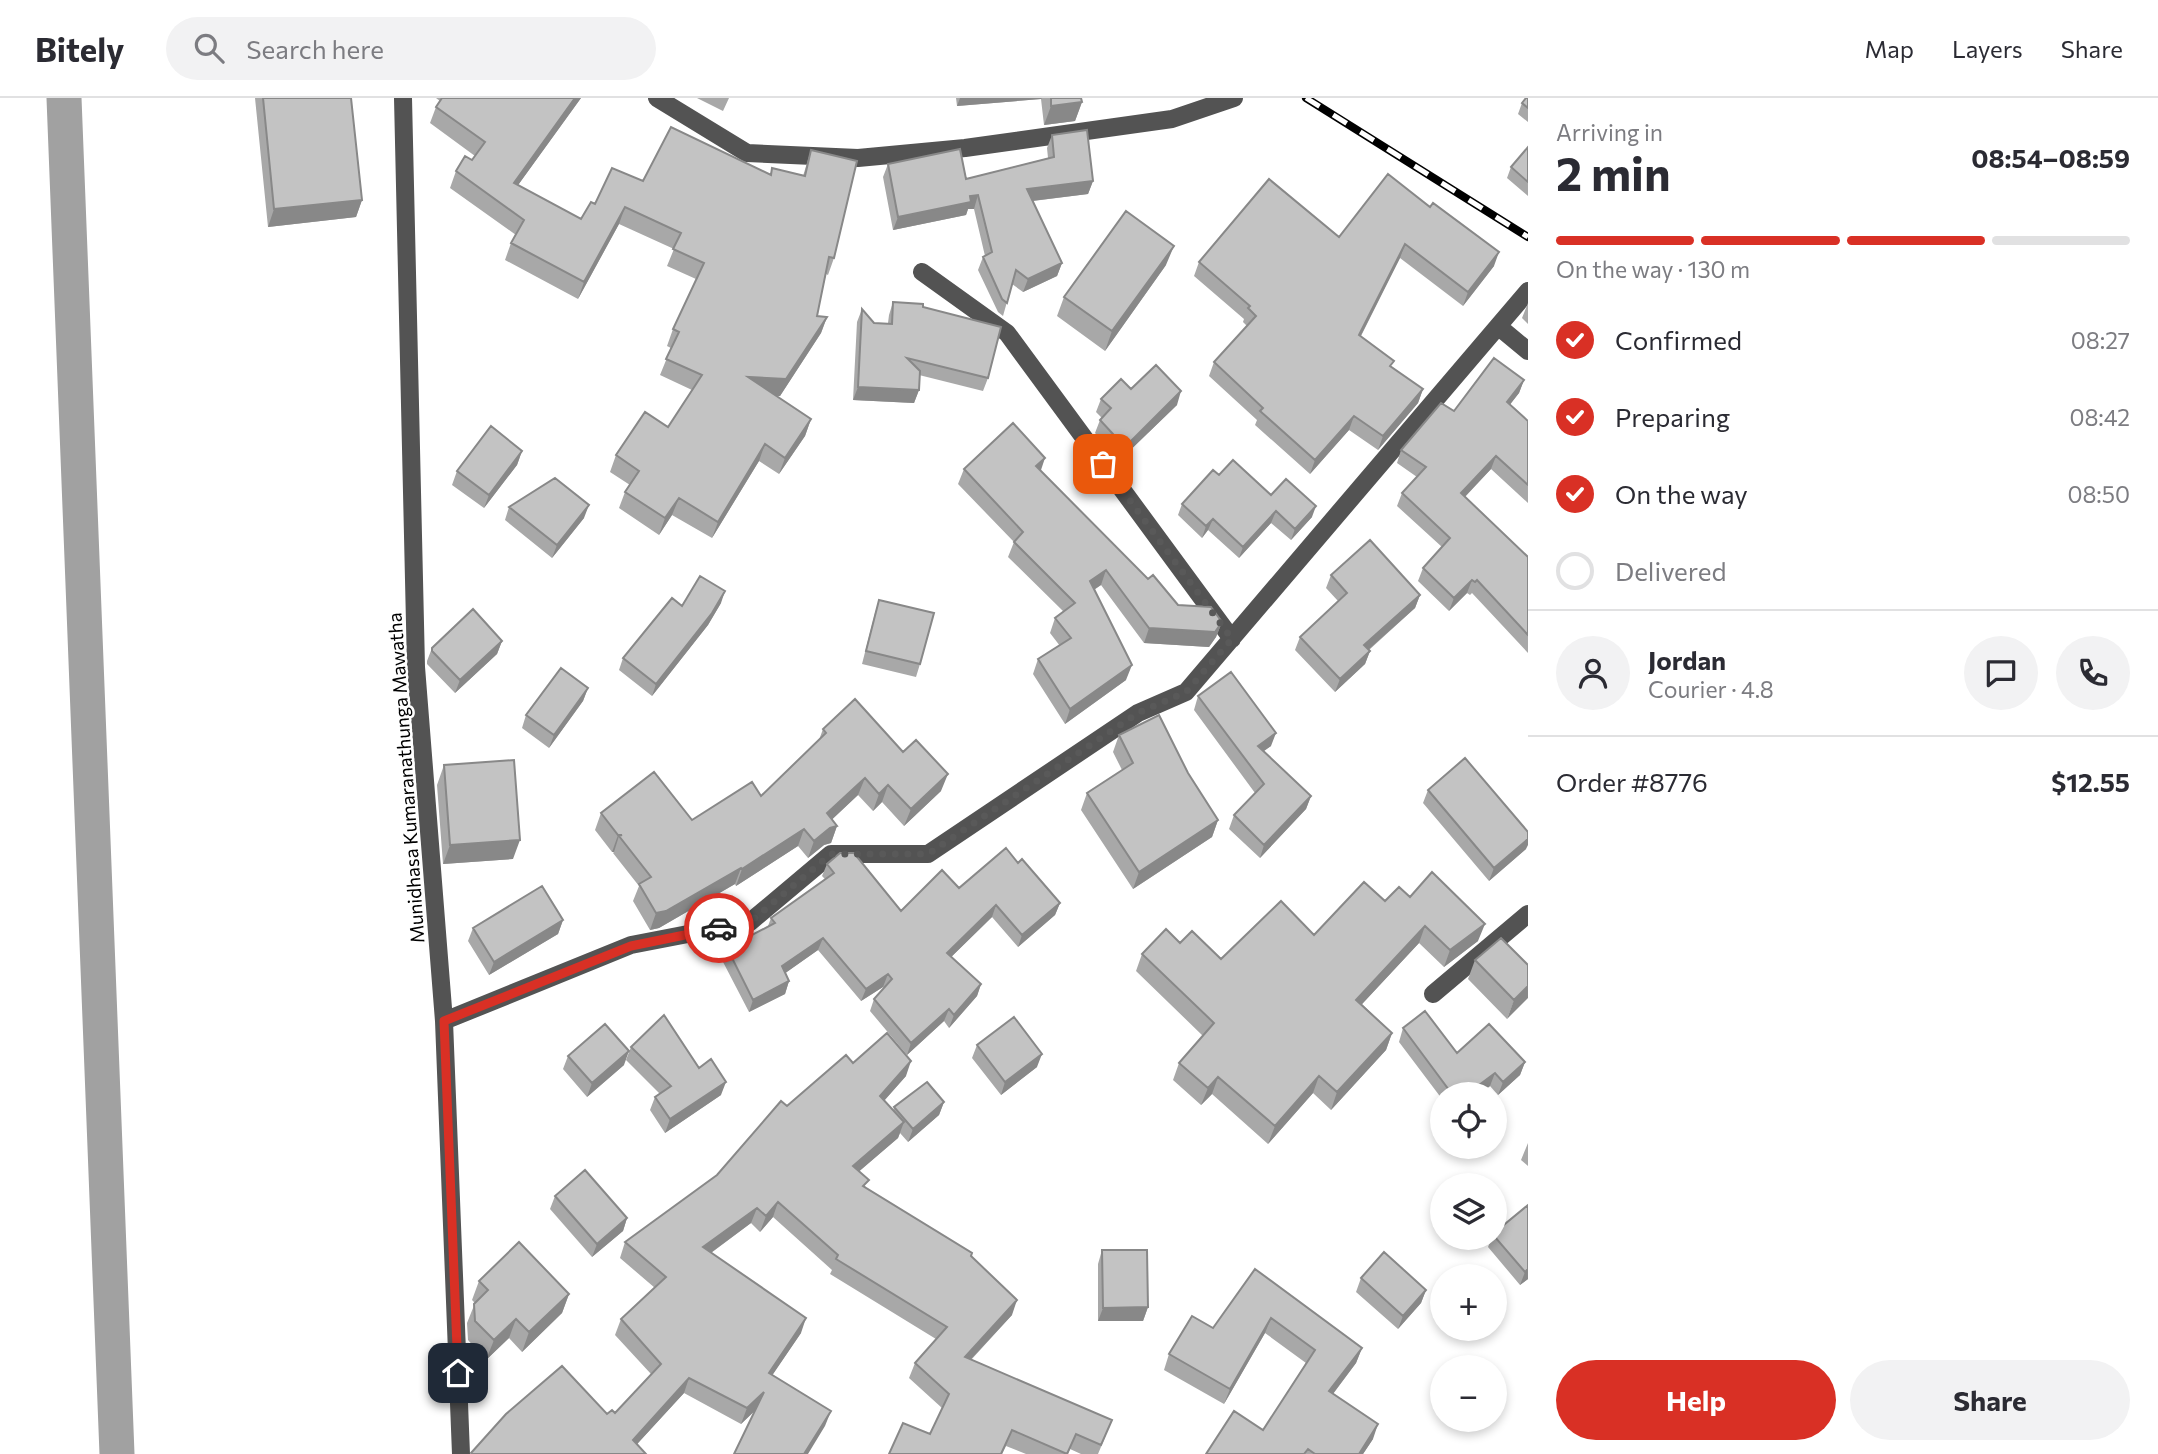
<!DOCTYPE html>
<html lang="en">
<head>
<meta charset="utf-8">
<style>
  body { margin:0; font-family:Commissioner,sans-serif; background:#f2f2f3; color:#2b2b33; height:100vh; display:flex; flex-direction:column; font-size:26px; white-space:nowrap }
  * { box-sizing:border-box; margin:0 }
  p { font-size:23px; color:#7c7c81 }
  .icon { flex:none; width:38px; height:38px; fill:none; stroke:currentColor; stroke-width:2; stroke-linecap:round; stroke-linejoin:round }
  .map { position:relative; flex:1; overflow:hidden }
  .panel { display:flex; flex-direction:column; background:#fff; width:630px }
  .panel>* { flex:none }
  .fabs { position:absolute; left:1430px; top:984px; display:grid; gap:14px }
  .fabs a { display:grid; place-items:center; width:77px; height:77px; border-radius:50%; background:#fff; box-shadow:0 4px 10px #0003; font-size:35px }
  .pin { position:absolute; display:grid; place-items:center; width:60px; height:60px; color:#fff; margin:-30px; border-radius:14px; box-shadow:0 4px 10px #0006 }
  .courier { position:absolute; display:grid; place-items:center; width:70px; height:70px; margin:-35px; border:5px solid #d93025; border-radius:50%; background:#fff; color:#222; box-shadow:0 2px 9px #0007 }
  .headline em { font-style:normal; font-weight:700 }
  .headline div { display:flex; flex-direction:column-reverse }
  .headline { display:flex; align-items:center; justify-content:space-between; height:119px; padding:0 28px }
  h1 { font-size:46px; font-weight:700; line-height:52px }
  .bar { display:grid; grid-template-columns:repeat(4,1fr); gap:10px 7px; align-content:center; height:84px; padding:0 28px }
  .bar i { height:9px; border-radius:5px; background:#e1e1e2 }
  .bar .current { background:#d93025 }
  .bar p { grid-column:span 4 }
  .line { display:flex; align-items:center; gap:18px; padding:0 28px; border-top:2px solid #e1e1e2 }
  .line div { flex:1 }
  .round { display:grid; place-items:center; flex:none; width:74px; height:74px; border-radius:37px; background:#f2f2f3 }
  ol { padding:0 28px; list-style:none }
  li { display:flex; align-items:center; gap:21px; height:77px }
  li p { margin-inline-start:auto }
  li .icon { padding:7px; border-radius:50%; background:#d93025; color:#fff; stroke-width:4 }
  li:last-child { color:#7c7c81 }
  li i { width:38px; height:38px; border:4px solid #e1e1e2; border-radius:50% }
  .action { display:flex; gap:14px; margin-top:auto; padding:14px 28px }
  .action a { flex:1; height:80px; border-radius:42px; background:#d93025; color:#fff; font-size:28px; font-weight:700; line-height:80px; text-align:center }
  .action a+a { background:#f2f2f3; color:#2b2b33 }
  header { display:flex; align-items:center; gap:42px; box-sizing:border-box; height:98px; padding:0 35px; background:#fff; border-bottom:2px solid #e1e1e2 }
  header strong { font-size:33px }
  nav { display:flex; gap:38px; margin-inline-start:auto; font-size:24px }
  .search { width:490px; height:63px; background:#f2f2f3; display:flex; align-items:center; gap:18px; box-sizing:border-box; padding:0 24px; border-radius:38px; color:#7c7c81; font-size:26px }
  main { display:flex; flex:1; min-height:0 }
  .map>svg:first-child { display:block }
</style>
</head>
<body>
<header>
<strong>Bitely</strong>
<div class="search"><svg class="icon" aria-label="search" viewBox="0 0 24 24"><circle cx="10" cy="10" r="6"/><path d="M15 15l6 6"/></svg>Search here</div>
<nav><a>Map</a><a>Layers</a><a>Share</a></nav>
</header>
<main>
<div class="map">
<svg width="1528" height="1356" viewBox="0 0 1528 1356">
  <rect width="100%" height="100%" fill="#fff"/>
  <g fill="none" stroke-linecap="round" stroke-linejoin="round">
    <path stroke="#a1a1a1" stroke-width="35" d="M64,0L117,1356"/>
    <path stroke="#535353" stroke-width="18" d="M403,0L416,569L444,923L461,1356
      M657,0L747,55L858,60L965,50L1172,21L1234,0
      M922,174L1007,235L1232,541
      M1499,229L1528,253
      M1433,896L1528,816
      M444,923L631,847L750,824L831,756H928L1138,615L1186,594L1528,193"/>
    <defs>
      <path id="rail" d="M1306,0L1528,139"/>
    </defs>
    <use href="#rail" stroke="#000" stroke-width="8"/>
    <use href="#rail" stroke="#fff" stroke-width="5" stroke-dasharray="16" stroke-linecap="butt"/>
  </g>
  <path fill="#a8a8a8" d="M255,0H351L362,102L356,119L268,129Z
    M436,0H581L518,87L581,121L595,106L643,83L770,77L772,70L803,78L811,52L834,160L828,177L826,176L817,218L827,219L821,235L780,298H776L811,321L805,338L779,376L759,363L712,440L672,417L659,437L619,410L625,394L630,387L610,374L616,357L668,329L692,292L660,277L671,250L667,248L673,231L696,181L667,168L674,151L619,126L578,201L505,162L511,145L516,137L450,90L456,73L472,62L475,58L430,25L436,9L440,3Z
    M697,0H729L723,13Z
    M956,0H1081L1082,4L1075,23L1044,27L1041,1L957,8Z
    M1528,0V24L1518,16L1522,5Z
    M1052,37L1093,83L1088,96L1033,103L1062,165L1057,178L1023,194L1012,186L1003,218L998,214L978,172L983,159L985,158L974,111H968L966,117L893,132L883,79L888,66L966,81L1048,60L1047,50Z
    M1528,49V98L1507,80L1511,69Z
    M1388,76L1494,168L1463,208L1400,160L1361,238L1392,269L1423,291L1418,305L1378,352L1349,332L1310,376L1255,327L1257,322L1209,278L1214,264L1247,228L1243,224L1244,221L1194,178L1199,164L1339,139Z
    M1166,167L1105,253L1057,218L1064,199Z
    M893,204L923,209L988,280L983,293L919,277V292L914,305L853,302L857,224L862,211L874,225H888L889,217Z
    M1528,205V226L1522,220Z
    M1524,282L1519,295L1510,306L1528,323V405L1491,371L1465,399L1528,459V555L1472,495L1470,497L1467,495L1449,513L1418,483L1423,470L1442,449L1397,408L1402,395L1417,379L1397,365L1401,352L1454,313Z
    M1131,291L1177,307L1120,362L1095,335L1100,322L1102,320L1096,314L1101,301Z
    M522,353L517,367L484,410L452,387L457,373Z
    M964,371L1040,373L1148,481L1178,507L1222,524L1216,539L1209,549L1144,545L1101,487L1094,492L1126,582L1065,626L1033,576L1038,561L1060,548L1050,535L1055,520L1064,514L1008,459L1014,444L958,386Z
    M1219,377L1271,397L1312,419L1291,442L1271,425L1239,460L1208,432L1202,440L1178,417L1182,406Z
    M509,409L584,420L552,460L505,422Z
    M1331,477L1420,497L1415,510L1369,552L1370,553L1365,566L1335,594L1295,552L1300,539L1338,503L1326,490Z
    M879,502L920,566L916,579L862,566L875,515Z
    M721,505L708,527L652,598L619,572L623,560L682,508Z
    M502,543L497,556L455,595L427,566V563L432,550Z
    M588,590L583,603L549,650L522,630L526,617Z
    M1198,598L1271,648L1263,653L1311,698L1306,711L1260,760L1229,731L1234,717L1255,695L1194,612Z
    M823,631L903,654L941,693L904,728L882,704L873,713L858,697L832,721L837,728L831,745L824,747L808,760L798,748L736,788L735,786L659,830L650,832L633,803L639,788L613,755L614,754H612L595,732L601,715L692,722L761,698L819,642Z
    M1119,637L1188,675L1218,722L1212,739L1133,791L1081,712L1087,695L1122,672L1113,654Z
    M444,667L513,761L443,766L437,687Z
    M1428,692L1526,751L1489,783L1423,705Z
    M1018,765L1060,805L1055,817L1018,849L992,819L951,859L981,886L977,898L949,930L944,923L907,957L870,913L874,901L884,890L883,889L861,903L818,852L785,875L789,883L785,896L749,914L722,862L727,850L768,828L771,820L825,781L822,778L827,766L901,813Z
    M1410,799L1478,843L1444,869L1419,845L1362,906L1392,935L1386,952L1331,1012L1313,995L1268,1046L1212,996L1201,1007L1173,982L1179,965L1203,938L1136,873L1142,856L1180,845L1221,861L1314,837L1385,803Z
    M563,822L558,836L489,877L468,843L473,830Z
    M1475,862L1528,867L1507,921L1468,881Z
    M1403,930L1457,955L1525,964L1520,977L1498,997L1490,988L1480,996H1442V1001L1399,944Z
    M977,947L1037,969L1001,997L972,960Z
    M631,949L699,970L721,997L665,1035L650,1012L655,999L660,996L626,962Z
    M568,958L624,967L587,999L563,971Z
    M853,965L906,978L884,1003L893,1013L894,1009L944,1004L939,1017L908,1044L900,1035L898,1040L859,1073L866,1090L971,1159L1012,1217L971,1262L1106,1337L1098,1356H1081L1070,1351L1068,1356H1026L1006,1348L1002,1356H889L930,1336L942,1310L909,1280L915,1265L936,1241L830,1176L832,1172L773,1119L760,1134L751,1125L711,1155L801,1235L772,1277L825,1328L755,1312L741,1326L684,1295L637,1346L646,1356H471L506,1316H607L615,1315L651,1276L615,1237L621,1221L655,1190L620,1160L625,1144L717,1077L787,1008Z
    M1528,1045V1068L1521,1062Z
    M555,1098L627,1120L623,1133L592,1159L550,1111Z
    M1528,1107V1181L1520,1187L1488,1149L1492,1139H1494V1135Z
    M1102,1152L1148,1209L1143,1223H1098V1166Z
    M1255,1171L1362,1250L1356,1265L1333,1296L1373,1341L1363,1356H1206L1263,1332L1306,1265L1265,1235L1224,1306L1164,1272L1169,1256L1213,1230Z
    M1361,1180L1426,1192L1421,1205L1398,1231L1356,1194Z
    M479,1183L569,1196L562,1215L522,1254L509,1240L486,1262L468,1242L467,1225L475,1205L472,1202Z"/>
  <path fill="#888" d="M575,0H581L508,101L514,85Z
    M960,0H1042L1041,1L957,8Z
    M1082,4L1075,23L1044,27L1051,8Z
    M1093,83L1088,96L1023,104L1027,91Z
    M978,97L974,111H968L966,117L893,132L898,119L970,98Z
    M362,102L356,119L268,129L274,111Z
    M625,109L619,126L578,201L584,184Z
    M1405,146L1400,160L1354,251L1359,237Z
    M1174,148L1166,167L1105,253L1112,233Z
    M1499,154L1494,168L1463,208L1468,194Z
    M1062,165L1057,178L1023,194L1028,181Z
    M827,219L821,235L780,298L742,296L748,279Z
    M1524,282L1519,295L1502,317L1507,304Z
    M858,289L919,292L914,305L853,302Z
    M1423,291L1418,305L1378,352L1383,338Z
    M1181,293L1177,307L1120,362L1125,349Z
    M1354,318L1349,332L1310,376L1315,362Z
    M811,321L805,338L779,376L785,360Z
    M765,346L759,363L712,440L718,424Z
    M522,353L517,367L484,410L489,397Z
    M1496,358L1491,371L1456,408L1461,395Z
    M1045,360L1040,375L1036,368Z
    M679,400L672,417L659,437L665,420Z
    M589,407L584,420L552,460L557,447Z
    M1316,408L1312,419L1291,442L1295,431Z
    M1276,413L1271,425L1239,460L1243,449Z
    M1213,421L1208,432L1202,440L1206,428Z
    M1106,472L1101,487L1084,498L1090,483Z
    M1472,482L1467,495L1449,513L1454,500Z
    M725,493L721,505L708,527L652,598L656,586Z
    M1420,497L1415,510L1359,560L1364,547Z
    M1222,524L1216,539L1209,549L1144,545L1149,530Z
    M502,543L497,556L455,595L460,582Z
    M1370,553L1365,566L1335,594L1340,581Z
    M1132,567L1126,582L1065,626L1070,611Z
    M588,590L583,603L549,650L554,637Z
    M1276,635L1271,648L1253,661L1258,648Z
    M948,676L941,693L904,728L911,711Z
    M865,680L858,697L821,732L827,715Z
    M888,687L882,704L873,713L879,696Z
    M1311,698L1306,711L1260,760L1264,747Z
    M1218,722L1212,739L1133,791L1139,774Z
    M837,728L831,745L824,747L808,760L814,743L830,730Z
    M804,731L798,748L736,788L742,771Z
    M618,737H622L619,738L614,754H612Z
    M1528,741V747L1526,751L1489,783L1494,770Z
    M520,742L513,761L443,766L450,747Z
    M741,770L735,786L659,830L650,832L656,815Z
    M1060,805L1055,817L1018,849L1022,837Z
    M996,807L992,819L942,868L947,855Z
    M563,822L558,836L489,877L494,864Z
    M1485,826L1478,843L1444,869L1450,852Z
    M1425,828L1419,845L1350,919L1356,902Z
    M823,840L818,852L777,881L782,868Z
    M888,876L883,889L861,903L866,891Z
    M789,883L785,896L749,914L753,902Z
    M981,886L977,898L949,930L954,917Z
    M1528,888V900L1507,921L1514,902Z
    M949,911L944,923L907,957L911,945Z
    M1392,935L1386,952L1331,1012L1337,994Z
    M629,953L624,967L587,999L592,985Z
    M1042,956L1037,969L1001,997L1005,984Z
    M911,963L906,978L874,1014L880,998Z
    M1525,964L1520,977L1498,997L1503,984Z
    M1495,975L1490,988L1480,996H1467Z
    M1319,978L1313,995L1268,1046L1275,1028Z
    M1218,979L1212,996L1201,1007L1208,990Z
    M726,984L721,997L665,1035L670,1021Z
    M944,1004L939,1017L908,1044L913,1031Z
    M904,1024L898,1040L848,1083L853,1068Z
    M778,1104L773,1119L760,1134L766,1118Z
    M757,1110L751,1125L697,1165L703,1149Z
    M627,1120L623,1133L592,1159L597,1146Z
    M1528,1171V1181L1520,1187L1525,1174Z
    M1426,1192L1421,1205L1398,1231L1403,1218Z
    M569,1196L562,1215L522,1254L529,1234Z
    M1017,1202L1012,1217L959,1274L965,1259Z
    M1148,1209L1143,1223H1098L1103,1210Z
    M806,1220L801,1235L763,1291L769,1275Z
    M1271,1220L1265,1235L1224,1306L1230,1291Z
    M516,1221L509,1240L486,1262L494,1242Z
    M1362,1250L1356,1265L1323,1309L1329,1293Z
    M689,1280L684,1295L628,1356L633,1342Z
    M764,1294L759,1309L741,1326L747,1310Z
    M831,1313L825,1328L808,1356H804Z
    M1378,1326L1373,1341L1363,1356H1359Z"/>
  <path fill="#c3c3c3" stroke="#888" stroke-width="2" d="M263,0H351L362,102L274,111Z
    M442,0H575L514,85L581,121L591,104L595,106L612,70L643,83L671,29L771,77L772,70L805,78L811,52L857,63L834,160L829,159L817,218L827,219L786,281L748,279L811,321L785,360L765,346L718,424L679,400L665,420L625,394L639,373L616,357L645,314L668,329L702,277L666,261L679,234L673,231L704,165L673,151L681,135L625,109L584,184L511,145L524,122L456,73L465,58L472,62L485,44L436,9Z
    M1051,0H1081L1082,4L1051,8Z
    M1526,0H1528V10L1522,5Z
    M1087,32L1093,83L1027,91L1062,165L1028,181L1016,172L1007,205L1002,201L983,159L992,154L978,97L970,98L971,104L898,119L888,66L960,51L966,81L1054,59L1052,37Z
    M1528,49V84L1511,69Z
    M1388,76L1430,109L1433,105L1499,154L1468,194L1405,146L1359,237L1394,263L1390,268L1423,291L1383,338L1354,318L1315,362L1260,313L1263,310L1214,264L1256,218L1248,210L1250,208L1199,164L1269,81L1339,139Z
    M1126,113L1174,148L1112,233L1064,199Z
    M893,204L923,206V209L1001,229L988,280L907,260L920,273L919,292L858,289L862,211L874,225L892,226Z
    M1494,260L1524,282L1507,304L1528,323V387L1496,358L1461,395L1528,459V537L1477,482L1475,484L1472,482L1454,500L1423,470L1450,440L1402,395L1426,369L1401,352L1441,305L1454,313Z
    M1156,267L1181,293L1125,349L1100,322L1111,310L1101,301L1121,281L1131,291Z
    M1013,325L1045,360L1036,368L1148,481L1153,477L1178,507L1211,509L1222,524L1215,534L1149,530L1106,472L1090,483L1132,567L1070,611L1038,561L1071,540L1055,520L1075,505L1014,444L1023,434L964,371Z
    M491,328L522,353L489,397L457,373Z
    M1233,362L1271,397L1286,381L1316,408L1295,431L1276,413L1243,449L1213,421L1206,428L1182,406L1213,372L1219,377Z
    M555,380L589,407L557,447L509,409Z
    M1370,442L1420,497L1364,547L1370,553L1340,581L1300,539L1347,495L1331,477Z
    M700,478L725,493L712,515L656,586L623,560L672,500L682,508Z
    M879,502L934,515L920,566L866,553Z
    M473,511L502,543L460,582L432,553V550Z
    M561,570L588,590L554,637L526,617Z
    M1231,574L1276,635L1258,648L1311,698L1264,747L1234,717L1264,686L1198,598Z
    M855,601L903,654L916,642L948,676L911,711L888,687L879,696L865,680L827,715L837,728L830,730L814,743L804,731L742,771L741,770L666,813L656,815L639,786L651,779L619,738L622,737H618L601,715L654,674L692,722L752,684L761,698L826,635L823,631Z
    M1159,617L1188,675L1218,722L1139,774L1087,695L1133,665L1119,637Z
    M1465,660L1528,734V741L1494,770L1428,692Z
    M514,662L520,742L450,747L444,667Z
    M1006,750L1018,765L1022,761L1060,805L1022,837L996,807L947,855L981,886L954,917L949,911L911,945L874,901L892,881L888,876L866,891L823,840L782,868L789,883L753,902L727,850L775,825L771,820L834,775L827,766L840,755H854L901,813L942,772L959,790Z
    M1432,774L1485,826L1450,852L1425,828L1356,902L1392,935L1337,994L1319,978L1275,1028L1218,979L1208,990L1179,965L1214,925L1142,856L1166,831L1180,845L1192,833L1221,861L1281,803L1314,837L1364,784L1385,803L1399,789L1410,799Z
    M542,788L563,822L494,864L473,830Z
    M1501,840L1528,867V888L1514,902L1475,862Z
    M1425,913L1457,955L1489,926L1525,964L1503,984L1495,975L1467,996H1452L1403,930Z
    M664,917L699,970L711,961L726,984L670,1021L655,999L671,988L631,949Z
    M1014,919L1042,956L1005,984L977,947Z
    M605,926L629,953L592,985L568,958Z
    M887,935L911,963L880,998L904,1024L853,1068L869,1082L863,1088L972,1155L971,1158L1017,1202L965,1259L1112,1322L1101,1347L1076,1336L1067,1356L1012,1332L1001,1356H889L903,1325L930,1336L949,1296L915,1265L947,1229L836,1161L838,1157L778,1104L766,1118L757,1110L703,1149L806,1220L769,1275L831,1313L804,1356H734L764,1294L747,1310L689,1280L633,1342L646,1356H472L471,1355L506,1316L562,1268L607,1316L612,1312L615,1315L661,1266L621,1221L666,1179L625,1144L717,1077L781,1003L787,1008L846,957L853,965Z
    M927,984L944,1004L913,1031L894,1009Z
    M585,1072L627,1120L597,1146L555,1098Z
    M1528,1107V1171L1525,1174L1494,1138V1135Z
    M519,1144L569,1196L529,1234L516,1221L494,1242L475,1223L474,1206L488,1192L479,1183Z
    M1102,1152H1147L1148,1209L1103,1210Z
    M1384,1154L1426,1192L1403,1218L1361,1180Z
    M1255,1171L1362,1250L1329,1293L1378,1326L1359,1356H1315L1308,1351L1304,1356H1206L1234,1313L1263,1332L1315,1252L1271,1220L1230,1291L1169,1256L1192,1218L1213,1230Z"/>
  <g fill="none" stroke-linecap="round" stroke-linejoin="round">
    <path stroke="#595959" stroke-width="7" stroke-dasharray="0 12.6" d="M719,830L750,824L831,756H928L1138,615L1186,594L1232,541L1103,366"/>
    <path stroke="#d93025" stroke-width="9" d="M458,1275L444,923L631,848L719,830"/>
  </g>
  <g text-anchor="middle" stroke-width="5" stroke-linejoin="round" paint-order="stroke">
    <g font-size="19" fill="#000" stroke="#fff">
      <text transform="translate(406 680) rotate(-94)" y="7">Munidhasa Kumaranathunga Mawatha</text>
    </g>
  </g>
</svg>
<div class="fabs">
<a><svg class="icon" aria-label="locate" viewBox="0 0 24 24"><circle cx="12" cy="12" r="6"/><path d="M12 2v4M12 18v4M2 12h4M18 12h4"/></svg></a>
<a><svg class="icon" aria-label="layers" viewBox="0 0 24 24"><path d="M12 4l9 5-9 5-9-5zM3 14l9 5 9-5"/></svg></a>
<a>+</a>
<a>−</a>
</div>
<div class="pin" style="left:1103px;top:366px;background:#ea580c"><svg class="icon" aria-label="bag" viewBox="0 0 24 24"><path d="M5 8h14l-1 12H6zM9 8a3 3 0 0 1 6 0"/></svg></div>
<div class="pin" style="left:458px;top:1275px;background:#1f2937"><svg class="icon" aria-label="home" viewBox="0 0 24 24"><path d="M3 11l9-7 9 7M6 9v11h12V9"/></svg></div>
<div class="courier" style="left:719px;top:830px"><svg class="icon" aria-label="car" viewBox="0 0 24 24"><path d="M5 17H2v-5l4-1 3-4h7l3 4 3 1v5h-3M9 17h6M6 11h13"/><circle cx="7" cy="17" r="2"/><circle cx="17" cy="17" r="2"/></svg></div>
</div>
<section class="panel">
<div class="headline"><div><h1>2 min</h1><p>Arriving in</p></div><em>08:54–08:59</em></div>
<div class="bar"><i class="current"></i><i class="current"></i><i class="current"></i><i></i><p>On the way · 130 m</p></div>
<ol>
<li><svg class="icon" aria-label="check" viewBox="0 0 24 24"><path d="M5 12l5 5 9-10"/></svg>Confirmed<p>08:27</p></li>
<li><svg class="icon" aria-label="check" viewBox="0 0 24 24"><path d="M5 12l5 5 9-10"/></svg>Preparing<p>08:42</p></li>
<li><svg class="icon" aria-label="check" viewBox="0 0 24 24"><path d="M5 12l5 5 9-10"/></svg>On the way<p>08:50</p></li>
<li><i></i>Delivered</li>
</ol>
<div class="line" style="height:126px"><a class="round"><svg class="icon" aria-label="person" viewBox="0 0 24 24"><circle cx="12" cy="8" r="4"/><path d="M4 21q1-7 8-7t8 7"/></svg></a><div><b>Jordan</b><p>Courier · 4.8</p></div><a class="round"><svg class="icon" aria-label="chat" viewBox="0 0 24 24"><path d="M4 5h16v11H9l-5 4z"/></svg></a><a class="round"><svg class="icon" aria-label="phone" viewBox="0 0 24 24"><path d="M5 4h4l2 5-3 2q2 4 5 5l2-3 5 2v4C11 20 4 13 5 4z"/></svg></a></div>
<div class="line" style="height:91px"><div>Order #8776</div><b>$12.55</b></div>
<div class="action"><a>Help</a><a>Share</a></div>
</section>
</main>
</body>
</html>
